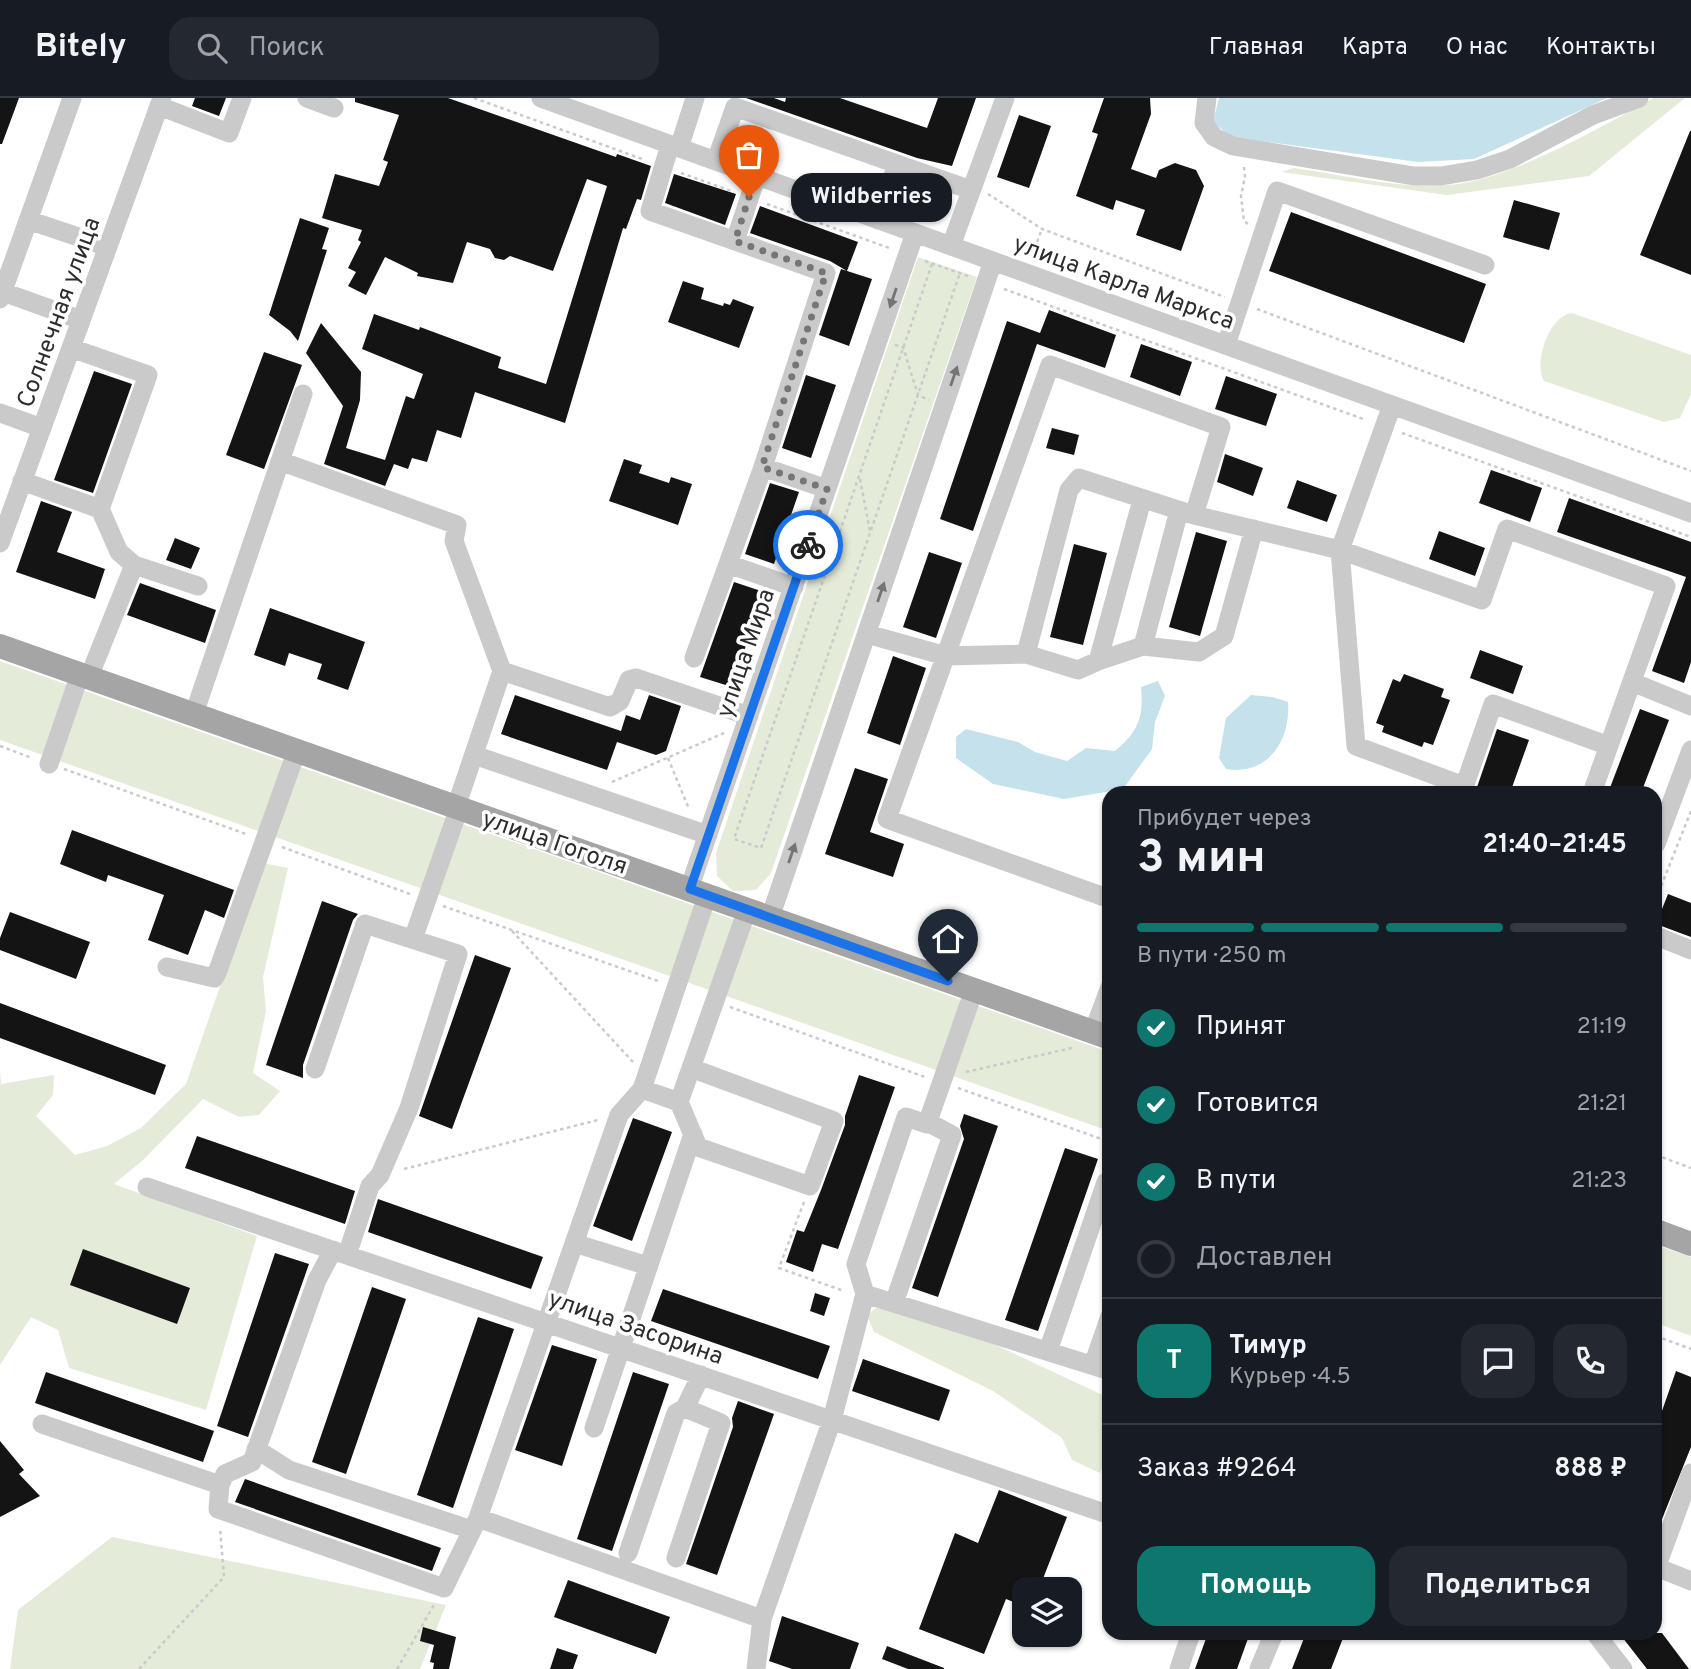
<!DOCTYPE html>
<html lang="ru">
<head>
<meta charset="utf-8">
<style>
  body { margin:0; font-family:Overpass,sans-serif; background:#242831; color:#f1f3f6; height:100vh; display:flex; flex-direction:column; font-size:26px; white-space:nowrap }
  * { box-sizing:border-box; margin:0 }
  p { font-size:23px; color:#9ea1a6 }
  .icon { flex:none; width:38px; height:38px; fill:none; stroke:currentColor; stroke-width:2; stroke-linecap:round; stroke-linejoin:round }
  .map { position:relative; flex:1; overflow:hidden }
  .drawer { position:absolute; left:1102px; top:688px; width:560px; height:854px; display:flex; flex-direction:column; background:#171b24; border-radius:21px; box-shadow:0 2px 5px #0004 }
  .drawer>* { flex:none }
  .controls { position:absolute; left:1012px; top:1479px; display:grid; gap:14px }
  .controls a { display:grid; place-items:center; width:70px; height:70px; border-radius:14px; background:#171b24; box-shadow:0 2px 5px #0004; font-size:35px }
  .pin { position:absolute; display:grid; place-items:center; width:60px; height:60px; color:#fff; margin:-72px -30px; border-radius:50% 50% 50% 0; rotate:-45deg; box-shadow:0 0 7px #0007 }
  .pin .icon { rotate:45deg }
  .courier { position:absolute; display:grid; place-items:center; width:70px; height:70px; margin:-35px; border:5px solid #1a73e8; border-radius:50%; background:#fff; color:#222; box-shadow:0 2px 9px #0007 }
  .bubble { position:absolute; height:49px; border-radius:21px; background:#171b24; box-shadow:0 2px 5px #0004; font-size:23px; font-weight:700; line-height:49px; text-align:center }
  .overview em { font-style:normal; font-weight:700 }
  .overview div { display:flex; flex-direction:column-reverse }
  .overview { display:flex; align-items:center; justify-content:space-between; height:119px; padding:0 35px }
  h1 { font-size:46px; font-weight:700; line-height:52px }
  .bar { display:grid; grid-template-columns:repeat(4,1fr); gap:10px 7px; align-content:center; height:84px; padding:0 35px }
  .bar i { height:9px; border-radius:5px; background:#363941 }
  .bar .selected { background:#0f766e }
  .bar p { grid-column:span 4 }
  .line { display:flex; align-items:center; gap:18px; padding:0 35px; border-top:2px solid #363941 }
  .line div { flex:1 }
  .round { display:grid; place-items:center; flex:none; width:74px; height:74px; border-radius:21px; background:#242831 }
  ol { padding:0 35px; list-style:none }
  li { display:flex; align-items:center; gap:21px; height:77px }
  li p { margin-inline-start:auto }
  li .icon { padding:7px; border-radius:50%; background:#0f766e; color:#fff; stroke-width:4 }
  li:last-child { color:#9ea1a6 }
  li i { width:38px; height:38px; border:4px solid #363941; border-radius:50% }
  .cta { display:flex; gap:14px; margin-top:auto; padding:14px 35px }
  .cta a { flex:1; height:80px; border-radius:21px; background:#0f766e; color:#fff; font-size:28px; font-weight:700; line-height:80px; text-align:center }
  .cta a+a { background:#242831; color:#f1f3f6 }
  header { display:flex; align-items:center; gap:42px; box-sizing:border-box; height:98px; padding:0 35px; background:#171b24; border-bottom:2px solid #363941 }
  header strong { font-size:33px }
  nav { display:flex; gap:38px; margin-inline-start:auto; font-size:24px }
  .search { width:490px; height:63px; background:#242831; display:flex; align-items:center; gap:18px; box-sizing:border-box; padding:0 24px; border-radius:21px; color:#9ea1a6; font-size:26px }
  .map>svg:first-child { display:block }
</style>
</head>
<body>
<header>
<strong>Bitely</strong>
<div class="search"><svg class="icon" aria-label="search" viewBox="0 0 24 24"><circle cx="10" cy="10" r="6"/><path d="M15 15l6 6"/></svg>Поиск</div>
<nav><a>Главная</a><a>Карта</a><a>О нас</a><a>Контакты</a></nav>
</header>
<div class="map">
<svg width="1691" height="1571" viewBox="0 0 1691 1571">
  <rect width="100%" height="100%" fill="#fff"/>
  <path fill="#e5ebd9" d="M1654,0H1685L1589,78L1447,97L1281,74L1294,70C1344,77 1397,91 1448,87C1506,84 1601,29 1654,0Z
    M918,159L977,179L771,775L756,792L733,793L717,778L716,755Z
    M1572,215L1691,257V296L1680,320L1664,324L1544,283C1533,266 1549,217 1572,215Z
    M0,563L1109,954V1033L0,642Z
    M263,765L288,770L263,879L266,913L253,975L280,993L259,1017L239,1019L203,1001L143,1062L114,1086L257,1138L206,1312L69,1270L58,1232L31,1219L0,1267V972L1,986L54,977L53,997L36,1018L75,1057L107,1048L141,1030L186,986Z
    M1656,1147L1691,1159V1238L1656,1225Z
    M880,1207L983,1241L1109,1300V1356L1100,1375L1072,1362L1062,1340L993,1293L874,1234L867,1217Z
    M112,1439L446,1507L420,1571H10L18,1512Z"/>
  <path fill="#c4e1ec" d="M1219,0H1607L1474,61L1418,64L1231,39L1213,24Z
    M1158,583L1165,598L1155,624L1152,651L1123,691L1064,701L993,686L956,660V639L966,631L1018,644L1035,654L1067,663L1086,650L1115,653C1138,634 1144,619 1141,589Z
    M1251,597L1272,599L1288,604C1291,642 1268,678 1226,671L1219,660L1226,620Z"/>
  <path fill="#141414" d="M0,0H19L2,46H0Z
    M195,0H226L219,18L192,8Z
    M355,0H448L616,59L617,56L651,68L641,102L637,101L626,131L623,130L565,325L475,294L461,340L437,332L427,364L412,360L408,371L394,366L385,388L324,366L343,308L306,255L321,225L361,274L360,302L346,350L385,362L406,298L414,301L423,276L362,251L374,216L419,232L420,229L501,259L498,270L546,286L607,88L587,81L553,173L510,158L504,162L495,160L490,151L467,144L453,185L417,178L418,175L385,159L366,197L348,188L356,174L348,170L361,144L358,142L362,132L322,120L335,76L379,88L388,64L383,62L399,17L355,4Z
    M746,0H774L785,4L786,0H840L927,30L938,0H976L952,68L917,60Z
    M1104,0H1150L1151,16L1131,71L1156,80L1159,72L1175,65L1196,72L1204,88L1181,153L1136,137L1145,112L1116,102L1113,112L1076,98L1098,36L1092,34Z
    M1019,17L1051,28L1029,90L997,79Z
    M1690,33H1691V177L1640,157Z
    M674,76L736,96L725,127L665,105Z
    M1514,102L1560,115L1549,152L1503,139Z
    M760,108L858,144L847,173L830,163L750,135Z
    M1291,114L1486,186L1464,245L1269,173Z
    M300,120L329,130L322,151L327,152L298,243L290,233L269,217Z
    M841,171L872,181L849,248L819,237Z
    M683,183L704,190L701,201L723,208L724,205L730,207L733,201L754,209L739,250L668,224Z
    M1049,212L1116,237L1105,270L1037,246L973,433L940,421L1007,223L1040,235Z
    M1141,246L1192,264L1180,298L1130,279Z
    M264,254L302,267L264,371L226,357Z
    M94,273L132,286L93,395L54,382Z
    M806,277L836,287L811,360L782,350Z
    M1226,278L1277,296L1266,328L1215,311Z
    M1052,330L1079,337L1074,357L1046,350Z
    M1225,356L1263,370L1253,398L1217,384Z
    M624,361L642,367L639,375L669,385L671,379L692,386L678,427L609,403Z
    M1491,372L1542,390L1530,424L1479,405Z
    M1297,382L1337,397L1327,424L1287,410Z
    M770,385L799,394L774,466L745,456Z
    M1569,400L1691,444V564L1684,585L1652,573L1686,479L1557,434Z
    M41,403L72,414L57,454L105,471L95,501L16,474Z
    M1439,433L1485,450L1475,478L1429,461Z
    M1196,434L1227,443L1200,538L1169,529Z
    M175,440L200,450L191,471L166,462Z
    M1074,446L1107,455L1083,547L1050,539Z
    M929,454L962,465L936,540L903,529Z
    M734,484L764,494L732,589L700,579Z
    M140,485L216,512L205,545L127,517Z
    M270,510L365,544L348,592L317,581L322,566L289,555L285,568L254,557Z
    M1480,552L1523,568L1513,596L1470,580Z
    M893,558L926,570L900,647L867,635Z
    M1404,576L1444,591L1441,599L1450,602L1433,647L1424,644L1422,649L1382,634L1384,628L1376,625L1393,581L1400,584Z
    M515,597L621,633L626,617L640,622L649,597L681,608L666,653L656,657L617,644L607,672L501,636Z
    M1640,611L1669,622L1641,695H1608Z
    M1497,631L1529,642L1510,695H1475Z
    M855,670L888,681L870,734L904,746L893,779L825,756Z
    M72,732L234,792L224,820L205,812L188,857L148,842L164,797L108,777L106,784L60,766Z
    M1668,796L1691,805V839L1656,826Z
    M322,803L358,816L353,822L303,967V980L266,967Z
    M10,814L90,844L76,881L0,852V840Z
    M475,857L511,870L452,1031L419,1018Z
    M0,905L166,967L155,997L0,940Z
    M859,977L895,989L838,1151L822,1146L813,1174L786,1164L797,1132L804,1134L821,1092L845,1027V1018Z
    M964,1016L998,1028L938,1199L912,1190L964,1041L960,1028Z
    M633,1020L672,1034L632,1143L593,1128Z
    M197,1038L355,1093L345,1126L185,1070Z
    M1065,1050L1098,1061L1038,1233L1005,1222Z
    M378,1101L543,1159L531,1191L368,1134Z
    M83,1151L190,1190L177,1226L70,1187Z
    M275,1155L309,1166L248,1339L217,1328Z
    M372,1189L406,1201L346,1376L312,1364Z
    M663,1191L830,1248L818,1281L651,1223Z
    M815,1195L830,1200L824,1218L810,1213Z
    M478,1219L514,1231L453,1410L417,1397Z
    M552,1247L597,1261L562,1368L515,1352Z
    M863,1261L950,1292L939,1323L852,1293Z
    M1676,1273L1691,1279V1349L1656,1436V1330Z
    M46,1274L214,1333L203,1364L35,1305Z
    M633,1274L669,1286L612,1453L577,1441Z
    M738,1303L774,1316L717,1477L686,1466L733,1329L732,1320Z
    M0,1343L24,1372L19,1376L40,1398L0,1419Z
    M245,1381L441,1450L432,1473L235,1404Z
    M999,1392L1067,1419L1039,1491H1024V1508L1006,1501L984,1556L919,1531L955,1435L978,1445Z
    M568,1482L670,1519L656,1556L554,1519Z
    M782,1518L859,1545L850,1571H792L769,1563Z
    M423,1529L456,1539L449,1571H433L434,1565L430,1564L434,1547L420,1543Z
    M1208,1535H1250L1237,1571H1195Z
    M1306,1535H1345L1331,1571H1292Z
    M1619,1535H1662L1689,1571H1647Z
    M887,1548L944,1570V1571H908L882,1561Z
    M557,1550L578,1557L573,1571H550Z"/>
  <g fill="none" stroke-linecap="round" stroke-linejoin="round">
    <path stroke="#cacaca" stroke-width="2.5" stroke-dasharray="3.5 3.5" stroke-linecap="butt" d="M474,0L645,62
      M1244,69L1245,79L1241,98L1244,123L1248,126
      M681,75L734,94
      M988,96L1042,131L1225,199
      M767,106L892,151
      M1032,157L1042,131
      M925,163L968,178
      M932,166L734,741L761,750L960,175
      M1004,191L1366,322
      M1257,211L1691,373
      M895,247L903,249L918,297L929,302
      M1402,335L1691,439
      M860,381L870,433
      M0,648L32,660
      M668,660L689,711
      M64,671L246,736
      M612,684L724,635
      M282,749L410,796
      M1656,801L1691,713
      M443,808L658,883
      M512,833L633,964
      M730,909L925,979
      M966,974L1072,950
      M958,990L1110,1044
      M1656,1057L1691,1070
      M404,1071L598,1022
      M804,1104L779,1170L844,1193
      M1656,1238L1691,1251
      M139,1571L224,1479L220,1430
      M397,1571L434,1507"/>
    <path stroke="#cacaca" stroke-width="19" d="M307,0L334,10
      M541,0L1691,415
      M1207,0L1204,25L1214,39L1233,48L1414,78H1441L1477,72L1510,61L1593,17L1639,0
      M159,8L229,35L242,0
      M670,47L650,113L826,175L763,369L694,560
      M679,50L695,0
      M716,63L735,9L971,92
      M28,122L108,149
      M878,122L897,66
      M735,143L757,77
      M951,148L1005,0
      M3,194L81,222
      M0,201L72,0
      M1226,247L1277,93L1485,167
      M1392,307L1340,452L1356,648L1464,688
      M0,315L42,330
      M280,363L457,427L454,443L502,573
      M763,369L827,391
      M22,383L100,411L148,277L71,250
      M1142,402L1098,563L1143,548L1179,413
      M100,411L119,454L134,467L198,488
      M0,445L162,0
      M728,466L794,489
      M867,536L946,558L1026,556L1069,392L1079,380L1194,417
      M1143,548L1199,554L1224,538L1254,431
      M1026,556L1078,572L1098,563
      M89,579L134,467
      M1632,584L1691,608
      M194,616L303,296
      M474,657L708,737
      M49,666L80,576
      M1462,695L1493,606L1609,648
      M456,709L502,573L610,609L620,603L629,582L636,580L749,618
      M1656,746L1691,652
      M689,791L915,135
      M1110,801L887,721L1050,267L1221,329L1194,417L1340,452L1482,502L1507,431L1666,488L1592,695
      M770,820L993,163
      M1656,838L1691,852
      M413,841L459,710
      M167,869L214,880L217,875L297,652
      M1093,934L1110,889
      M315,971L365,826L458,856L409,1010L380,1077L370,1088L347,1157
      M642,991L679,1004L747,812
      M679,1004L698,1049L810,1088L834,1023L691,970
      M147,1089L1110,1417
      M574,1145L648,1168
      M865,1196L1110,1273
      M894,1205L952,1037L933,1027
      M1048,1253L1106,1084L1110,1085
      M1093,1267L1110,1218
      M42,1326L220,1387L218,1411L444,1490L478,1420L619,1017L642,991L707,798
      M594,1330L693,1036
      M256,1351L289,1372L472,1432
      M220,1387L225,1376L252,1364L317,1182L333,1152
      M478,1420L762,1521L832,1322L865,1196L856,1166L906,1019L927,1026L974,892
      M628,1455L676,1315L685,1310L701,1277
      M676,1460L721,1325L685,1310
      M1656,1469L1691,1483
      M1656,1470L1691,1375
      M1595,1535L1623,1571
      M756,1571L762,1521
      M1179,1571L1191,1535
      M1259,1571L1274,1535"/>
    <path stroke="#a5a5a5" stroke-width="24" d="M0,548L1110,940
      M1656,1133L1691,1146"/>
  </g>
  <defs><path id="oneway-solid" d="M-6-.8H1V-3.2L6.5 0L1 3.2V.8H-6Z" transform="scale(1.75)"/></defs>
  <g fill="#747474">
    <use href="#oneway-solid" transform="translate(893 200) rotate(109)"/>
    <use href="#oneway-solid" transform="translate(954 278) rotate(-71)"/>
    <use href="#oneway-solid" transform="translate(881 494) rotate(-71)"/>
    <use href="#oneway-solid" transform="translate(792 755) rotate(-71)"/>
  </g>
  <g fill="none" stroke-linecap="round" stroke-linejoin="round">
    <path stroke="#767676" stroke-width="7" stroke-dasharray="0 12.6" d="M749,99L735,143L826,175L762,369L827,391L808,447"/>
    <path stroke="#1a73e8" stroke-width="9" d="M808,447L690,791L948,883"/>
  </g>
  <g text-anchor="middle" stroke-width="7" stroke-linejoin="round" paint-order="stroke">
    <g font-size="24" fill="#2d2d2d" stroke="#fff">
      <text transform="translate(1124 184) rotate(20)" y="8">улица Карла Маркса</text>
      <text transform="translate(58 214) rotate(-70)" y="8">Солнечная улица</text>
      <text transform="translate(745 555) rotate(-71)" y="8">улица Мира</text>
      <text transform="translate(555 744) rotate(19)" y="8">улица Гоголя</text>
      <text transform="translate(636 1229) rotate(19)" y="8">улица Засорина</text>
    </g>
  </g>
</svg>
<div class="controls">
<a><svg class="icon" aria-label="layers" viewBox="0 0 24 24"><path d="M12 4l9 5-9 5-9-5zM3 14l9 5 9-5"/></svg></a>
</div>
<div class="pin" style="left:749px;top:99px;background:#ea580c"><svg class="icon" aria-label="bag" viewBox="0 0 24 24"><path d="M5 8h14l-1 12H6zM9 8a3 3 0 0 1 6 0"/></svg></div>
<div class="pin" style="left:948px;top:883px;background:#1f2937"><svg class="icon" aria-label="home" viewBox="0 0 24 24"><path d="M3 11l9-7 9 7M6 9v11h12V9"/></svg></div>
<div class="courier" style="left:808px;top:447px"><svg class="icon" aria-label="bike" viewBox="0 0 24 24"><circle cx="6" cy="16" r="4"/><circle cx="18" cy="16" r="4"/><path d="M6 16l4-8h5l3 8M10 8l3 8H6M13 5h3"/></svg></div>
<div class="bubble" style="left:791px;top:75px;width:161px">Wildberries</div>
<section class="drawer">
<div class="overview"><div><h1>3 мин</h1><p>Прибудет через</p></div><em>21:40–21:45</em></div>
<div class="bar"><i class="selected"></i><i class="selected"></i><i class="selected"></i><i></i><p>В пути · 250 m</p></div>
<ol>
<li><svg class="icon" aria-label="check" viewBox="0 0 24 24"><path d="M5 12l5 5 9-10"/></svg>Принят<p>21:19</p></li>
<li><svg class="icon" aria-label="check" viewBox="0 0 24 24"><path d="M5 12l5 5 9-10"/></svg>Готовится<p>21:21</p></li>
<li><svg class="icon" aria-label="check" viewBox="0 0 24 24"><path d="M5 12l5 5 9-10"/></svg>В пути<p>21:23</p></li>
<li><i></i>Доставлен</li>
</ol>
<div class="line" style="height:126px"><b class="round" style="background:#0f766e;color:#fff">Т</b><div><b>Тимур</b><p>Курьер · 4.5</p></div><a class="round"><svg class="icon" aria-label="chat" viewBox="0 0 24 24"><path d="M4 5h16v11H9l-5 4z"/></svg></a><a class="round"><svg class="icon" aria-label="phone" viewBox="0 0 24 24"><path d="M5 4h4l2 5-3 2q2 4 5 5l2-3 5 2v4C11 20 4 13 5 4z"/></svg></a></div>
<div class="line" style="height:91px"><div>Заказ #9264</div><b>888 ₽</b></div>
<div class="cta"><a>Помощь</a><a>Поделиться</a></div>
</section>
</div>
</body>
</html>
